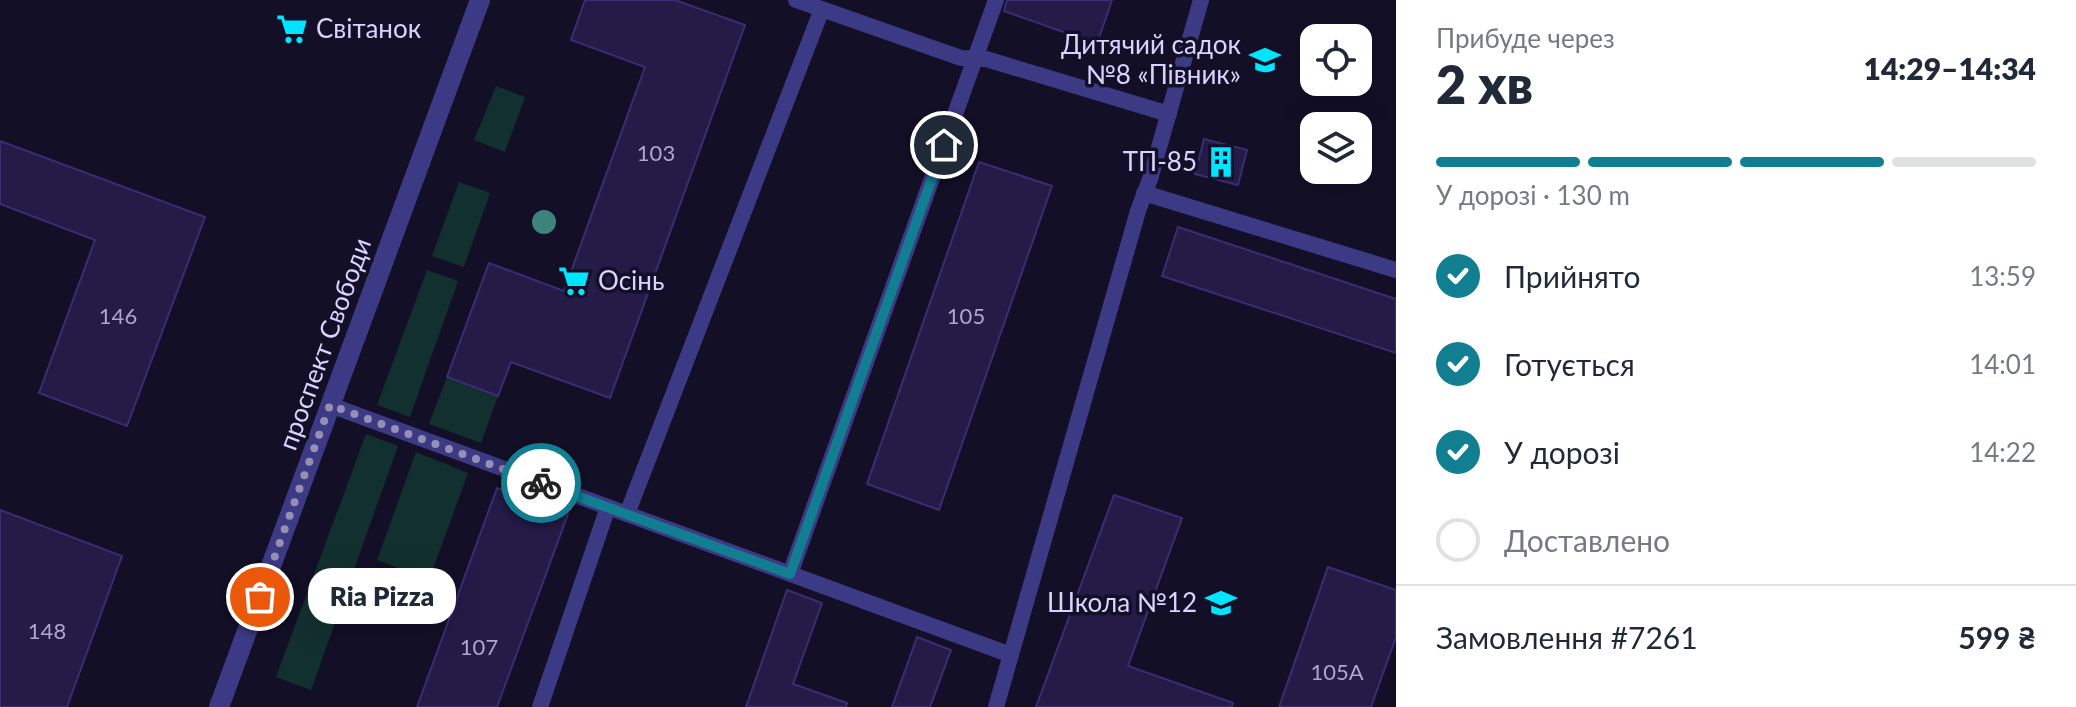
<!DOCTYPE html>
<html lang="uk">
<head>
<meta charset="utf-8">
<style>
  body { margin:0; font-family:Lato,sans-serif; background:#f2f2f3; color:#1f2937; height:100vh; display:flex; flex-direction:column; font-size:30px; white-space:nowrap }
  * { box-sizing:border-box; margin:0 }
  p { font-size:26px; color:#747a83 }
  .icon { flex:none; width:44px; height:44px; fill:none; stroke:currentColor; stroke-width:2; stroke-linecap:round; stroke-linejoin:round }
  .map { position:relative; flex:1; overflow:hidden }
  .side { display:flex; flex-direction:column; background:#fff; width:680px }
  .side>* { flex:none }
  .controls { position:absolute; left:1300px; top:24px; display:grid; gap:16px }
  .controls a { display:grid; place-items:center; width:72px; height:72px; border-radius:16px; background:#fff; box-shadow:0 8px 32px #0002; font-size:40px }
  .pin { position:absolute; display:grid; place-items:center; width:68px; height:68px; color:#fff; margin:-34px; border:4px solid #fff; border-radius:50%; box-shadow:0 2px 8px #0007 }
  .courier { position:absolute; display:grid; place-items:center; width:80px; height:80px; margin:-40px; border:6px solid #117e91; border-radius:50%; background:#fff; color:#222; box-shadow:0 2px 10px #0007 }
  .bubble { position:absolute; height:56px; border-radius:24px; background:#fff; box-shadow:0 8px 32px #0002; font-size:26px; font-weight:800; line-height:56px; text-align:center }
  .overview em { font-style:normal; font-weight:800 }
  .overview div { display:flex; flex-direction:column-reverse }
  .overview { display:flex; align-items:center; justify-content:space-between; height:136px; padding:0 40px }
  h1 { font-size:52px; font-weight:800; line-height:60px }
  .bar { display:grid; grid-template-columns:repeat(4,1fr); gap:12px 8px; align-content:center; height:96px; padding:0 40px }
  .bar i { height:10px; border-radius:6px; background:#e0e1e3 }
  .bar .on { background:#117e91 }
  .bar p { grid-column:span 4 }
  .line { display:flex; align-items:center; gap:20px; padding:0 40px; border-top:2px solid #e0e1e3 }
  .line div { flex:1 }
  ol { padding:0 40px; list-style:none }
  li { display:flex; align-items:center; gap:24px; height:88px }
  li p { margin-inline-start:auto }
  li .icon { padding:8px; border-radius:50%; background:#117e91; color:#fff; stroke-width:4 }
  li:last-child { color:#747a83 }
  li i { width:44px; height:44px; border:4px solid #e0e1e3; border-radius:50% }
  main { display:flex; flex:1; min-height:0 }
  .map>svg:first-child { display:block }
</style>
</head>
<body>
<main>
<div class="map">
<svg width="1396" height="707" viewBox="0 0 1396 707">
  <rect width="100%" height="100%" fill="#130f26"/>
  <path fill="#12302f" d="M496,86L525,97L505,152L474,140Z
    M459,182L490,193L464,267L432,256Z
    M427,270L458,281L410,417L377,405Z
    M447,377L498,396L481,443L429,424Z
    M366,434L398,446L311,690L276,677Z
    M416,452L468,473L429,580L377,560Z"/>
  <path fill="#241b47" stroke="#3b2d73" stroke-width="2" d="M585,0H675L745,25L610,398L511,362L498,396L447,377L489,263L564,291L645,67L571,40Z
    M1007,0H1112L1097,44L1004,11Z
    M1204,139L1247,150L1238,185L1195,174Z
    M0,141L205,217L127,426L39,393L95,240L0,204Z
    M979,162L1052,186L939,510L867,484Z
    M1178,227L1396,299V353L1162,276Z
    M497,488L568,514L497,707H417Z
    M1114,495L1182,518L1128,666L1233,703L1232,707H1036Z
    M0,510L122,556L67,707H0Z
    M1328,567L1396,590V637L1371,707H1279Z
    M787,590L822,603L793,684L847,703L846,707H746Z
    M917,637L951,650L930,707H892Z"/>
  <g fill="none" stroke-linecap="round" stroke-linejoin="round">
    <path stroke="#3d3a85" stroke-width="16" d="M796,0L961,58L986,59L1169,114
      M1144,193L1396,270
      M330,405L1011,655
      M627,514L822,9
      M790,574L996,0
      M540,707L608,507
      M996,707L1138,211L1150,179L1201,0"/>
    <path stroke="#3d3a85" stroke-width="20" d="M219,707L480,0"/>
  </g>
  <circle fill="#3d827b" cx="544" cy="222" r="12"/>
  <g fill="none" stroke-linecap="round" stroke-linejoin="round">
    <path stroke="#948fb3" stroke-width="8" stroke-dasharray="0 14.4" d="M260,597L330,405L541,483"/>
    <path stroke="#117e91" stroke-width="10" d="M541,483L790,574L944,145"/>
  </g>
  <defs>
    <symbol id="supermarket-bare" viewBox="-9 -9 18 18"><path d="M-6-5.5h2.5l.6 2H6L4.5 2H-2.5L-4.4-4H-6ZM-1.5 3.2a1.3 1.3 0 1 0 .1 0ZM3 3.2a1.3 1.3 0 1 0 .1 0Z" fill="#00e5ff" stroke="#130f26" stroke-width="2.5" paint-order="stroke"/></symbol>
    <symbol id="school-bare" viewBox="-9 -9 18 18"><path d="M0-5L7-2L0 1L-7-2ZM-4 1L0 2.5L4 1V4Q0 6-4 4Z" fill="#00e5ff" stroke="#130f26" stroke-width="2.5" paint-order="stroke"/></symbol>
    <symbol id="building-bare" viewBox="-9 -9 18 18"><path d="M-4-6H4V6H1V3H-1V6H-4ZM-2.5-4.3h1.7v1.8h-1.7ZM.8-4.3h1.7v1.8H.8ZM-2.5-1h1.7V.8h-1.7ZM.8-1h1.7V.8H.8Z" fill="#00e5ff" stroke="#130f26" stroke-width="2.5" paint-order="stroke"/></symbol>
  </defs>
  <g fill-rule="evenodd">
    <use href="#supermarket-bare" x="270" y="7" width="44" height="44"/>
    <use href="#school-bare" x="1243" y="38" width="44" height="44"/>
    <use href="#building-bare" x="1199" y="140" width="44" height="44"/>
    <use href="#supermarket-bare" x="552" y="259" width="44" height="44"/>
    <use href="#school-bare" x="1199" y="581" width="44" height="44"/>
  </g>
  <g text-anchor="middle" stroke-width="7" stroke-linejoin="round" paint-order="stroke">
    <g font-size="22" fill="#aca6d1">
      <text x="656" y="161">103</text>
      <text x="118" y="324">146</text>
      <text x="966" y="324">105</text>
      <text x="47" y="639">148</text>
      <text x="479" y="655">107</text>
      <text x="1337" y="680">105А</text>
    </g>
    <g font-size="26" fill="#d9d4ff" stroke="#130f26" text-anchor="end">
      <text x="316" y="38" text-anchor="start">Свiтанок</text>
      <text x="1241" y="54">Дитячий садок<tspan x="1241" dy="30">№8 «Півник»</tspan></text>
      <text x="1197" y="171">ТП-85</text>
      <text x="598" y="290" text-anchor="start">Осінь</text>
      <text x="1197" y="612">Школа №12</text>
    </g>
    <g font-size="26" fill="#d9d4ff" stroke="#130f26">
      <text transform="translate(325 344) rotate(-70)" y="9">проспект Свободи</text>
    </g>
  </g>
</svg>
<div class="controls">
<a><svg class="icon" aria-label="locate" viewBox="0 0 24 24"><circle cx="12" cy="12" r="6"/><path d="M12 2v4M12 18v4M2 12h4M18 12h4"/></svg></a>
<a><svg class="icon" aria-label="layers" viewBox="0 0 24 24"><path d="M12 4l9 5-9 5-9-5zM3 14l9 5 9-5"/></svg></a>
</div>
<div class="pin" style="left:260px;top:597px;background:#ea580c"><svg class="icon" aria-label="bag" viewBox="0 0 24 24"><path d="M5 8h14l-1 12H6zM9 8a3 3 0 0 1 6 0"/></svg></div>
<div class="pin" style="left:944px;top:145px;background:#1f2937"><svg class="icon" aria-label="home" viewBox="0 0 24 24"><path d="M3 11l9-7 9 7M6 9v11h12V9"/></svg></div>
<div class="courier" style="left:541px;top:483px"><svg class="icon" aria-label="bike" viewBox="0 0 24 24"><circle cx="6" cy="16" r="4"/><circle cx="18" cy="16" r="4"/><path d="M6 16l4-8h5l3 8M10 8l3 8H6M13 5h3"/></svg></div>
<div class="bubble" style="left:308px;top:568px;width:148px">Ria Pizza</div>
</div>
<section class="side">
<div class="overview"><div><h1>2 хв</h1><p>Прибуде через</p></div><em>14:29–14:34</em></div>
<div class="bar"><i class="on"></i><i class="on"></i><i class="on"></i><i></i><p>У дорозі · 130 m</p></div>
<ol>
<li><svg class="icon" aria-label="check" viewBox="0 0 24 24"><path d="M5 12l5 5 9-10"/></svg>Прийнято<p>13:59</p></li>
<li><svg class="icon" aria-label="check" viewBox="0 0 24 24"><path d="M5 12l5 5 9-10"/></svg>Готується<p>14:01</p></li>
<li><svg class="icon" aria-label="check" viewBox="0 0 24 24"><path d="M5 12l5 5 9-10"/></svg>У дорозі<p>14:22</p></li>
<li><i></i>Доставлено</li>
</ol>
<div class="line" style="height:104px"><div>Замовлення #7261</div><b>599 ₴</b></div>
</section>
</main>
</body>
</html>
